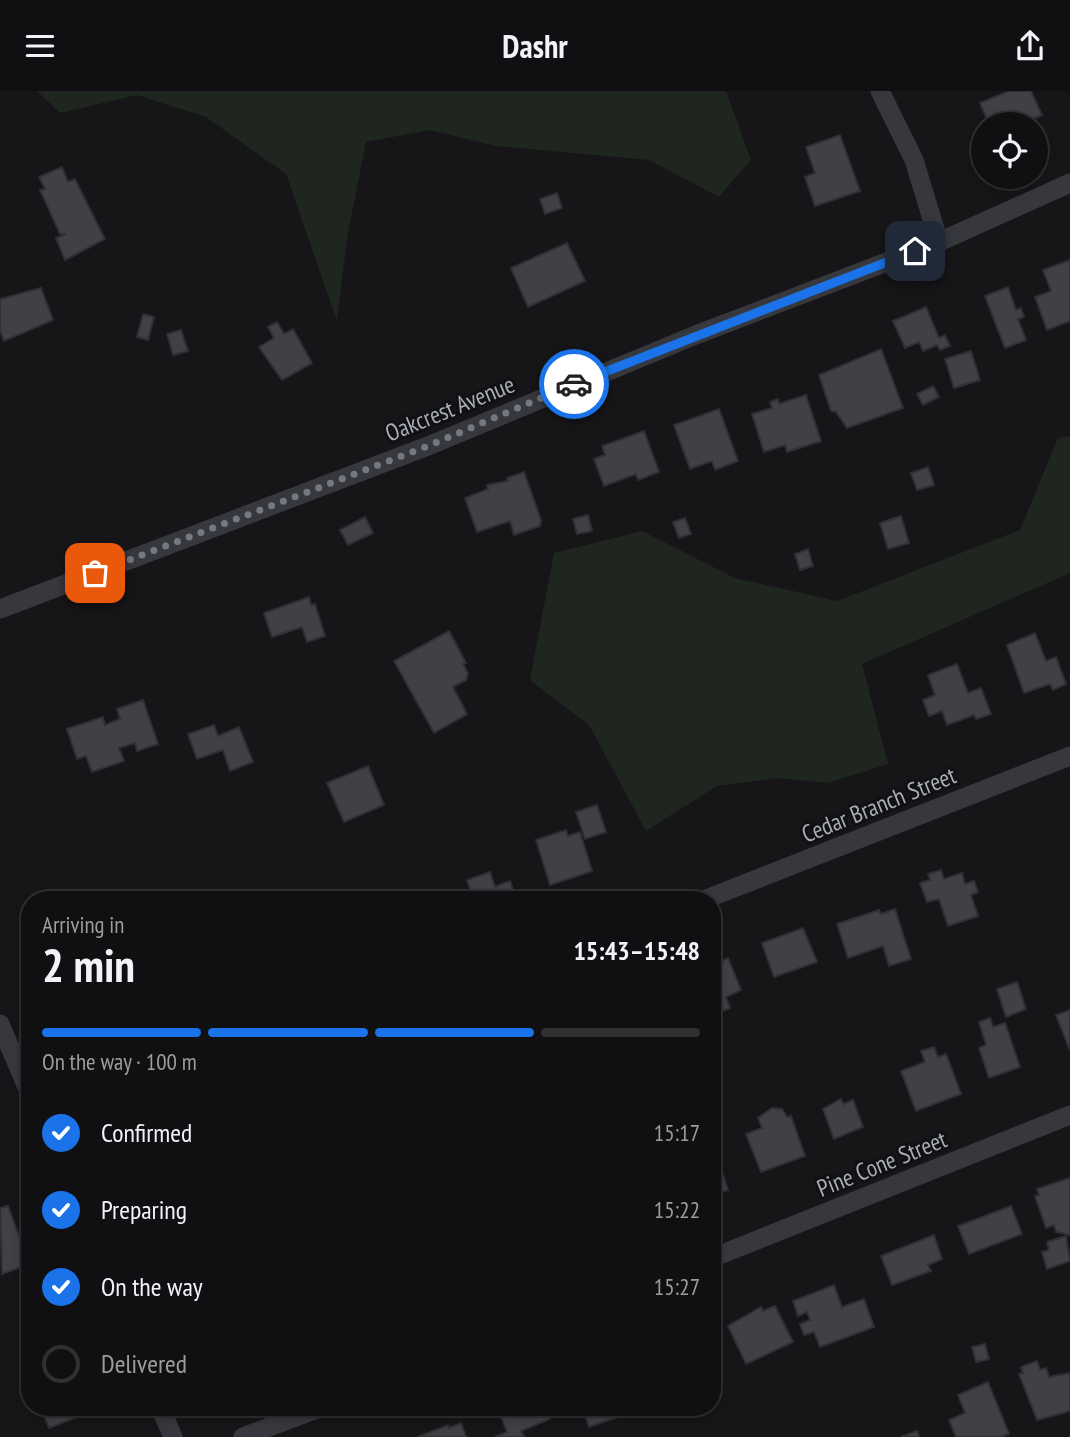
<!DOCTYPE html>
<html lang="en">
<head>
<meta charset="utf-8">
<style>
  body { margin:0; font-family:"PT Sans Narrow",sans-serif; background:#1e1e20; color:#f1f3f6; height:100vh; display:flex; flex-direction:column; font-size:26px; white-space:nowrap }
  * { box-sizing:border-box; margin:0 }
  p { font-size:23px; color:#9c9d9f }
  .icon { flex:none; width:38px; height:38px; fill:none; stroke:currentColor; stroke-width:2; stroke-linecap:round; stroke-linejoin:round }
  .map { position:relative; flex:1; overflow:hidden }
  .details { position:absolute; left:21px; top:800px; width:700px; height:525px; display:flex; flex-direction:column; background:#101012; border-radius:28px; box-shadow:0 4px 10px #0003,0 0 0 2px #303032 }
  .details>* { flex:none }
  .tools { position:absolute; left:971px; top:21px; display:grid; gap:14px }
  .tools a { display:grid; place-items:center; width:77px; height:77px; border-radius:50%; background:#101012; box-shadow:0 4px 10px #0003,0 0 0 2px #303032; font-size:35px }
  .pin { position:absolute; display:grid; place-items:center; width:60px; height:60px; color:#fff; margin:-30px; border-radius:14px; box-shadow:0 4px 10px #0006 }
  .courier { position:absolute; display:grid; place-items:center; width:70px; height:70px; margin:-35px; border:5px solid #1a73e8; border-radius:50%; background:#fff; color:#222; box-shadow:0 2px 9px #0007 }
  .overview em { font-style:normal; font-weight:700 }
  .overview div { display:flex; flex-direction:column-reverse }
  .overview { display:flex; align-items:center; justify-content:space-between; height:119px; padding:0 21px }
  h1 { font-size:46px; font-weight:700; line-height:52px }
  .bar { display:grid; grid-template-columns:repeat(4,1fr); gap:10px 7px; align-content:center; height:84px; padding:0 21px }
  .bar i { height:9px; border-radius:5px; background:#303032 }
  .bar .current { background:#1a73e8 }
  .bar p { grid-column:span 4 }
  ol { padding:0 21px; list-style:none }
  li { display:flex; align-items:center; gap:21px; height:77px }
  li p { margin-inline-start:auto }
  li .icon { padding:7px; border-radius:50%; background:#1a73e8; color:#fff; stroke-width:4 }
  li:last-child { color:#9c9d9f }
  li i { width:38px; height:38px; border:4px solid #303032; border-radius:50% }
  header { display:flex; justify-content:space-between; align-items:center; height:91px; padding:0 21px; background:#101012; font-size:32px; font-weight:700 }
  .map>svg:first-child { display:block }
</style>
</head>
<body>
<header><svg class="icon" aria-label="menu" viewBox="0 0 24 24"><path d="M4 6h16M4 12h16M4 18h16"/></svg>Dashr<svg class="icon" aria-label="share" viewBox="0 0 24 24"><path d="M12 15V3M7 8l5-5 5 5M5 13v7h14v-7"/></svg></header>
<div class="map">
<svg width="1070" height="1346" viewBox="0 0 1070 1346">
  <rect width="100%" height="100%" fill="#161618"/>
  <path fill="#1e261f" d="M37,0H726L751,69L719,106L649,69L496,55L430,39L366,51L347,147L337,230L286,83L206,26L137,4L60,22Z
    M1070,345V482L862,573L888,673L828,692L776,687L717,695L646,740L589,634L530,589L554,462L642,440L735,487L837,510L1020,439L1058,347Z"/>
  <path fill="#404145" stroke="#303034" stroke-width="2" d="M1009,0H1031L1042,24L1022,33H989L980,12Z
    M840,44L860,100L815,115L805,86L815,82L806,56Z
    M62,76L68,91L75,88L105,148L65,169L56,147L66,143H60L40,99L45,98L39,86Z
    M557,102L562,117L545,123L540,108Z
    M567,152L585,190L528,216L511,177Z
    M1070,169V230L1047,239L1035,206L1051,200L1043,179Z
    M1008,196L1016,219L1021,217L1024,226L1018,228L1026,249L1005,257L985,205Z
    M41,197L53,229L4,250L0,240V208Z
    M926,216L939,247L945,244L950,255L940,259L937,254L923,260L919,251L905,257L893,230Z
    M143,223L154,226L148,249L137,246Z
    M277,231L284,243L293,238L312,272L282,289L259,256L274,247L268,236Z
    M181,239L188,260L173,264L167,243Z
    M881,258L903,317L847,337L836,321L831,320L819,284Z
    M971,260L980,289L954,297L945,268Z
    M933,295L939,306L923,314L917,303Z
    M806,304L821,350L787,361L785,354L764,361L752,323L772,317L770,311L778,308L779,313Z
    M719,318L738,370L715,379L712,370L690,378L674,334Z
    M644,340L659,381L638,389L636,383L604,395L594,368L605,364L602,355Z
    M928,376L934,394L917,399L911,382Z
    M524,381L541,429L540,435L514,444L510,430L477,441L465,407L488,398L487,394L508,390L507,387Z
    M588,424L592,440L577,443L573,428Z
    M901,425L909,452L888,458L880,432Z
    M365,426L373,442L348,454L340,439Z
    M685,427L691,443L679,447L673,431Z
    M808,458L813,475L800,479L795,463Z
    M309,506L311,514L315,513L325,545L307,551L302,536L272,546L264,522Z
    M449,540L466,572L463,573L468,582L466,589L453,596L467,623L434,642L394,570Z
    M1035,542L1046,570L1056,566L1066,593L1053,599L1050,593L1024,602L1007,554Z
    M957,573L968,602L981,597L991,623L976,628L974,624L947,634L942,620L929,625L923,609L935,604L928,584Z
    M143,609L158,653L137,660L135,652L119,657L124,670L92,681L86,665L77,668L67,638L103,626L105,634L120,628L117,618Z
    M214,634L218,645L239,636L253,671L230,680L223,659L197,668L188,643Z
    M368,675L384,714L344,731L327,692Z
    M597,714L606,741L585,748L576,721Z
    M566,739L568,745L580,741L592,780L550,794L536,749Z
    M941,779L944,788L962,782L965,793L974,790L978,801L971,804L978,825L948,835L939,808L927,811L920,792L930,789L928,783Z
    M490,781L495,796L510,790L516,808H455L454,804L464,801L465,806L472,804L467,789Z
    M895,818L911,868L889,875L883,855L848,867L837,833L879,819L881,823Z
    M803,837L817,871L774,886L762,852Z
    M728,867L741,899L726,906L730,917L713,924L712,874Z
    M1017,891L1026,918L1006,926L997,898Z
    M1070,919V956L1069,957L1056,924Z
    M990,927L993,936L1005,932L1020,976L989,987L979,957L986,954L979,931Z
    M934,956L938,966L946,963L961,1003L916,1020L901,980L925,971L921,960Z
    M841,1008L843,1013L853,1009L863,1036L834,1048L823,1018Z
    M772,1017L782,1018L787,1026L791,1025L805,1065L761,1081L746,1043L762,1037L758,1027Z
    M716,1063L728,1099L712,1104V1064Z
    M1070,1087V1144L1056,1141L1054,1134L1046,1137L1035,1105L1039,1104L1037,1098Z
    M8,1115L29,1173L2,1183L0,1117Z
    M1011,1115L1022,1143L969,1163L958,1135Z
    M934,1144L942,1168L928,1174L931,1180L892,1194L881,1165Z
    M1066,1145L1070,1170L1047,1178L1042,1161L1049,1159L1047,1151Z
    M834,1194L842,1216L864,1208L874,1236L820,1256L814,1241L804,1244L800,1233L810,1229L807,1221L798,1225L793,1210Z
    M775,1215L793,1251L746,1273L728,1235L761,1216L763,1220Z
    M985,1253L989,1268L976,1271L972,1256Z
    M1037,1270L1040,1279L1046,1277L1049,1286L1070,1282V1320L1037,1329L1019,1283L1023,1282L1021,1276Z
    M988,1291L1009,1343L1001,1346H956L949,1329L965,1322L958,1304Z
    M41,1316H76L80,1325L49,1337Z
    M502,1316H546L550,1328L521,1340L524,1346H495L507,1341L498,1318Z
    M582,1316H637L638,1319L589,1336Z
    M461,1332L466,1346H418L448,1334L449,1337Z
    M917,1340L919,1346H901Z"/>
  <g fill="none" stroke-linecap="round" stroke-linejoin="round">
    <path stroke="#37383d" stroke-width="19" d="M880,0L914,69L939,151
      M0,518L428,355L698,243L939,151L1070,92
      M706,808L1070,665
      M0,933L30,1003
      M712,1167L1070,1024
      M160,1316L173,1346
      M243,1346L322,1316"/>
  </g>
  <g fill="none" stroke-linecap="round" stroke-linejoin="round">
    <path stroke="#757880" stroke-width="7" stroke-dasharray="0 12.6" d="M95,482L428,355L574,293"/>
    <path stroke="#1a73e8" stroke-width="9" d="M574,293L915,160"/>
  </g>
  <g text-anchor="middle" stroke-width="6" stroke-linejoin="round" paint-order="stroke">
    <g font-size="24" fill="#a8adb8" stroke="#111113">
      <text transform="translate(450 318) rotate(-22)" y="8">Oakcrest Avenue</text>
      <text transform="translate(879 714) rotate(-22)" y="8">Cedar Branch Street</text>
      <text transform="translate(882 1073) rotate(-22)" y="8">Pine Cone Street</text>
    </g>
  </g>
</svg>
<div class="tools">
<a><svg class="icon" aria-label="locate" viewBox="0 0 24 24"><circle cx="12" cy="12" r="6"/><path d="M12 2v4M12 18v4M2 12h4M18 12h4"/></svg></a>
</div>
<div class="pin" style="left:95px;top:482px;background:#ea580c"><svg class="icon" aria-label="bag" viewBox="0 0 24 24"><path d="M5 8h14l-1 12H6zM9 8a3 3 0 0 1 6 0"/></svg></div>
<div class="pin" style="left:915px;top:160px;background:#1f2937"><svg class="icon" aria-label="home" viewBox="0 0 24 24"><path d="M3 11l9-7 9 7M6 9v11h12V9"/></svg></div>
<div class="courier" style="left:574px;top:293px"><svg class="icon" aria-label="car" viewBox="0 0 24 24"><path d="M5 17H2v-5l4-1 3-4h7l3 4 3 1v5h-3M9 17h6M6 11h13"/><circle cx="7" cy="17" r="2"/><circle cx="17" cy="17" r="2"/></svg></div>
<section class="details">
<div class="overview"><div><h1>2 min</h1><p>Arriving in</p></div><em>15:43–15:48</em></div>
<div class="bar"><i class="current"></i><i class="current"></i><i class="current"></i><i></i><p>On the way · 100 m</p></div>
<ol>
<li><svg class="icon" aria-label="check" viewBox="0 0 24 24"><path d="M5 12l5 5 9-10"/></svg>Confirmed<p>15:17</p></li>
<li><svg class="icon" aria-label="check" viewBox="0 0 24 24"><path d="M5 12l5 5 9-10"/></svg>Preparing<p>15:22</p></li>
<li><svg class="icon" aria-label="check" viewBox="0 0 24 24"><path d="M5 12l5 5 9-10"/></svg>On the way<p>15:27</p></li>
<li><i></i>Delivered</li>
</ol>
</section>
</div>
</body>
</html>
